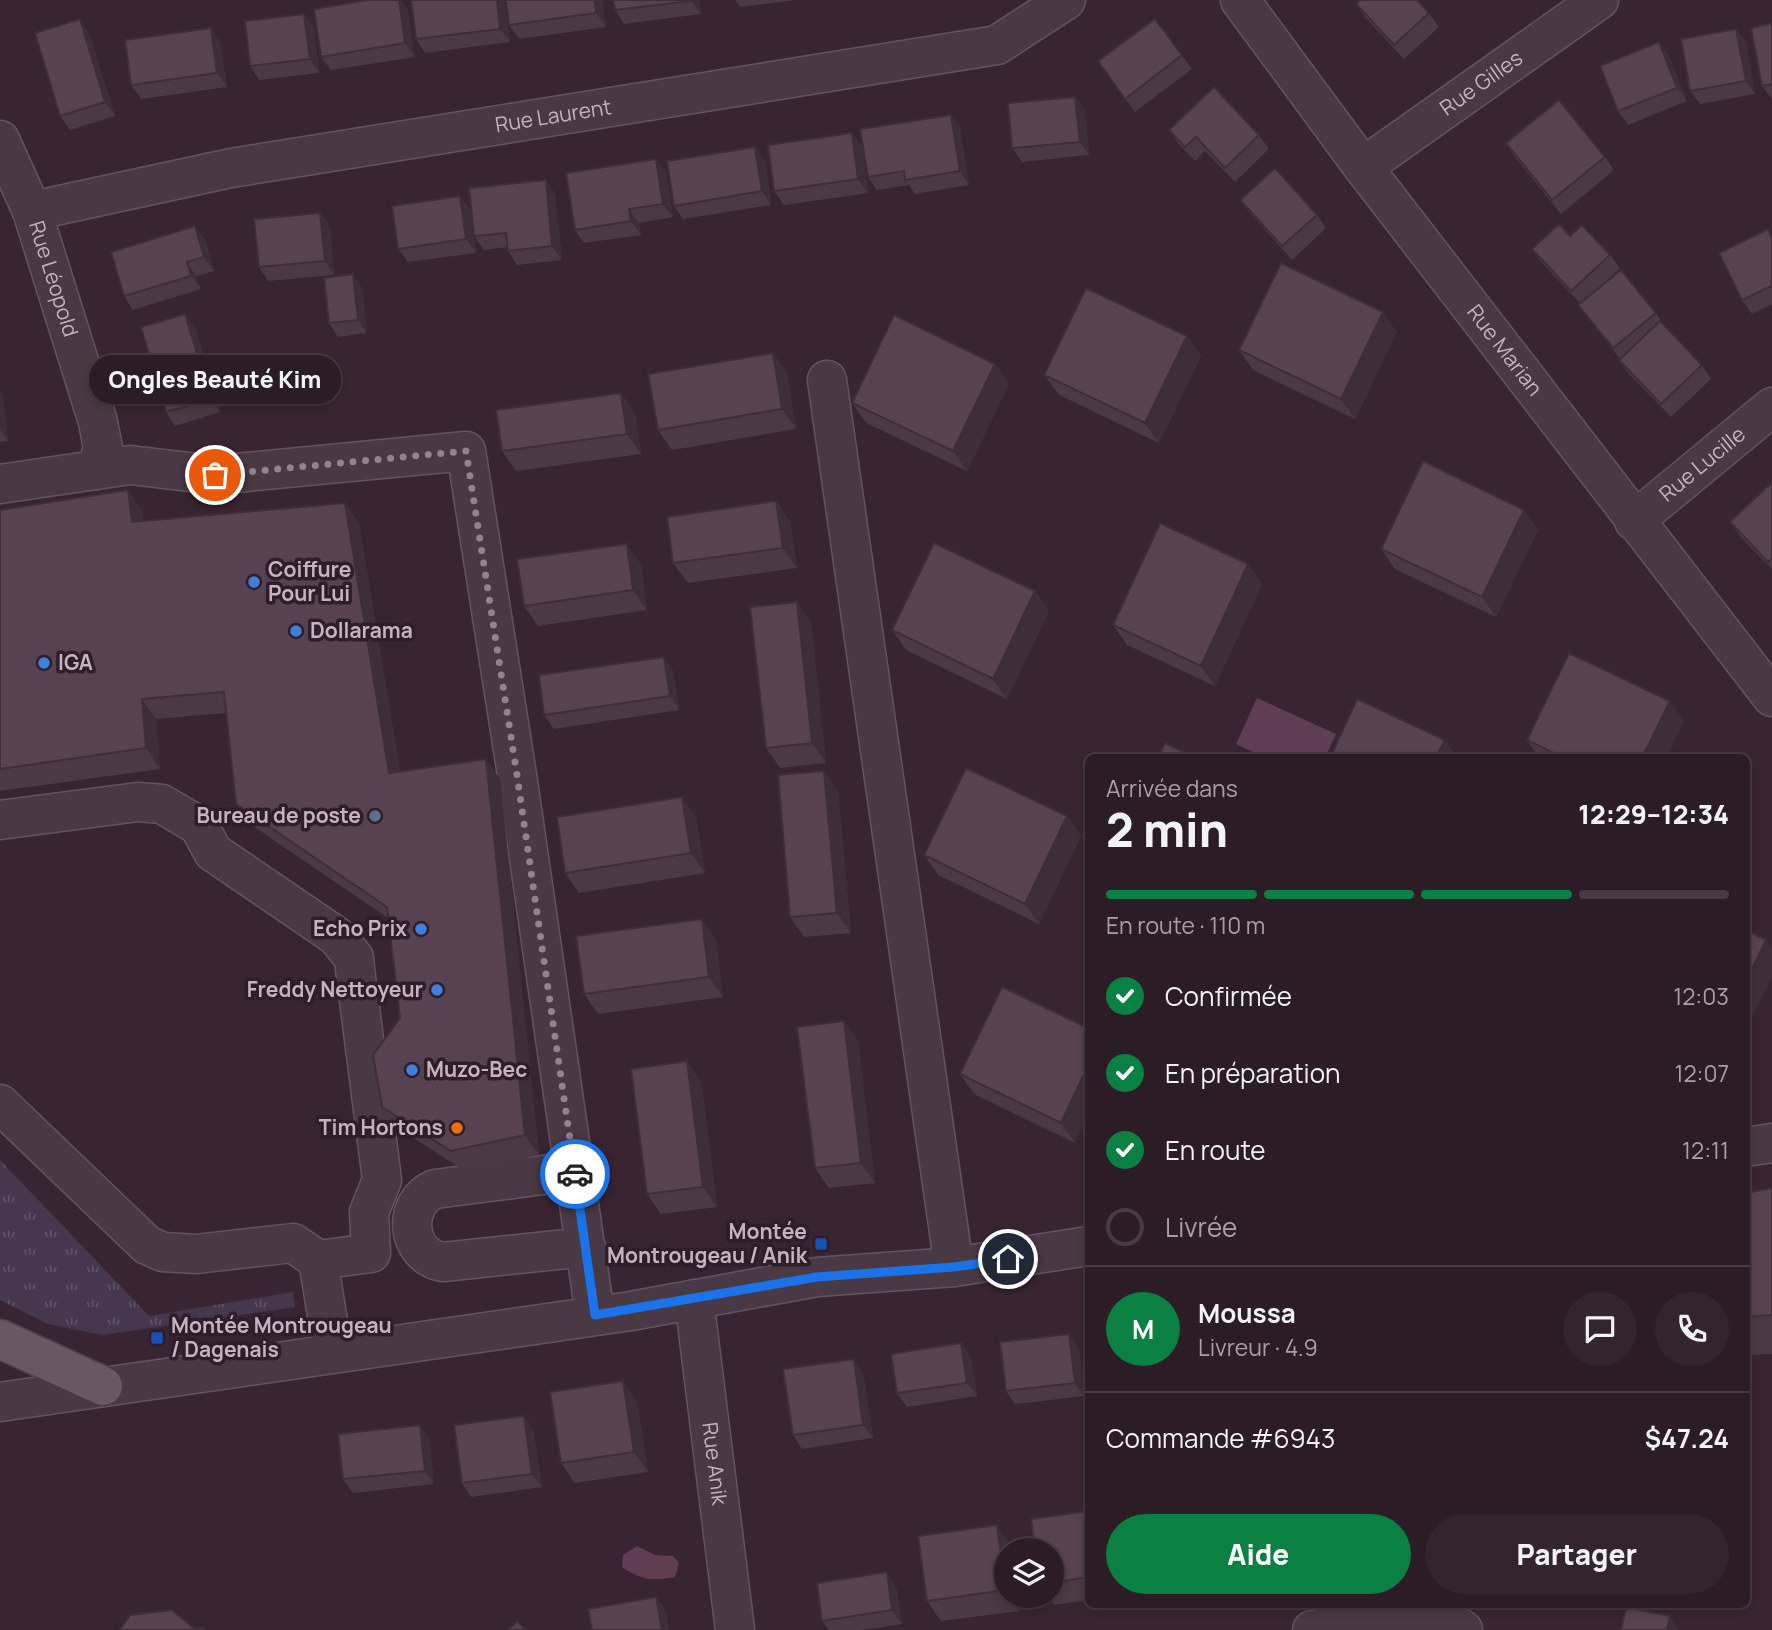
<!DOCTYPE html>
<html lang="fr">
<head>
<meta charset="utf-8">
<style>
  body { margin:0; font-family:Manrope,sans-serif; background:#33252e; color:#f1f3f6; height:100vh; display:flex; flex-direction:column; font-size:26px; white-space:nowrap }
  * { box-sizing:border-box; margin:0 }
  p { font-size:23px; color:#a6a1a7 }
  .icon { flex:none; width:38px; height:38px; fill:none; stroke:currentColor; stroke-width:2; stroke-linecap:round; stroke-linejoin:round }
  .map { position:relative; flex:1; overflow:hidden }
  .side { position:absolute; left:1085px; top:754px; width:665px; height:854px; display:flex; flex-direction:column; background:#2b1c26; border-radius:10px; box-shadow:0 4px 10px #0003,0 0 0 2px #473a43 }
  .side>* { flex:none }
  .controls { position:absolute; left:994px; top:1538px; display:grid; gap:14px }
  .controls a { display:grid; place-items:center; width:70px; height:70px; border-radius:50%; background:#2b1c26; box-shadow:0 4px 10px #0003,0 0 0 2px #473a43; font-size:35px }
  .pin { position:absolute; display:grid; place-items:center; width:60px; height:60px; color:#fff; margin:-30px; border:4px solid #fff; border-radius:50%; box-shadow:0 2px 7px #0007 }
  .courier { position:absolute; display:grid; place-items:center; width:70px; height:70px; margin:-35px; border:5px solid #1a73e8; border-radius:50%; background:#fff; color:#222; box-shadow:0 2px 9px #0007 }
  .bubble { position:absolute; height:49px; border-radius:24px; background:#2b1c26; box-shadow:0 4px 10px #0003,0 0 0 2px #473a43; font-size:23px; font-weight:800; line-height:49px; text-align:center }
  .overview em { font-style:normal; font-weight:800 }
  .overview div { display:flex; flex-direction:column-reverse }
  .overview { display:flex; align-items:center; justify-content:space-between; height:119px; padding:0 21px }
  h1 { font-size:46px; font-weight:800; line-height:52px }
  .bar { display:grid; grid-template-columns:repeat(4,1fr); gap:10px 7px; align-content:center; height:84px; padding:0 21px }
  .bar i { height:9px; border-radius:5px; background:#473a43 }
  .bar .selected { background:#0b8043 }
  .bar p { grid-column:span 4 }
  .line { display:flex; align-items:center; gap:18px; padding:0 21px; border-top:2px solid #473a43 }
  .line div { flex:1 }
  .round { display:grid; place-items:center; flex:none; width:74px; height:74px; border-radius:37px; background:#33252e }
  ol { padding:0 21px; list-style:none }
  li { display:flex; align-items:center; gap:21px; height:77px }
  li p { margin-inline-start:auto }
  li .icon { padding:7px; border-radius:50%; background:#0b8043; color:#fff; stroke-width:4 }
  li:last-child { color:#a6a1a7 }
  li i { width:38px; height:38px; border:4px solid #473a43; border-radius:50% }
  .primary-button { display:flex; gap:14px; margin-top:auto; padding:14px 21px }
  .primary-button a { flex:1; height:80px; border-radius:42px; background:#0b8043; color:#fff; font-size:28px; font-weight:800; line-height:80px; text-align:center }
  .primary-button a+a { background:#33252e; color:#f1f3f6 }
  .map>svg:first-child { display:block }
</style>
</head>
<body>
<div class="map">
<svg width="1772" height="1630" viewBox="0 0 1772 1630">
  <defs>
    <pattern id="grass-tufts" width="24" height="20" patternUnits="userSpaceOnUse" patternTransform="scale(1.75)"><rect width="24" height="20" fill="#44374e"/><path d="M3 7l-1-3M5 7V3M7 7l1-3M15 17l-1-3M17 17v-4M19 17l1-3" fill="none" stroke="#5e5266"/></pattern>
  </defs>
  <rect width="100%" height="100%" fill="#392532"/>
  <path fill="url(#grass-tufts)" d="M0,1160L149,1316L293,1292L295,1307L102,1335L48,1324L0,1300Z"/>
  <path fill="#613d54" d="M1257,698L1336,734L1325,758H1266L1236,744Z
    M637,1546L655,1555L673,1556L679,1563L675,1577C653,1581 640,1580 622,1567L623,1555Z"/>
  <g fill="none" stroke-linecap="round" stroke-linejoin="round">
    <defs>
      <g id="minor">
        <path id="s1" d="M1240,0L1363,167L1772,697"/>
        <path id="s2" d="M0,140L32,211L98,422L103,448L96,470"/>
        <path id="s3" d="M1363,167L1599,0"/>
        <path id="s4" d="M32,211L231,168L997,45L1066,0"/>
        <path d="M827,380L954,1267"/>
        <path d="M0,484L130,465L215,475L466,451L517,775L595,1315"/>
        <path id="s5" d="M1634,521L1772,407"/>
        <path d="M0,820L138,802L162,804L199,826L213,852L336,936L354,958L355,969L382,1180L369,1212L371,1253L318,1260L333,1352"/>
        <path d="M0,1104L147,1245L163,1252L196,1254L293,1243L318,1260"/>
        <path d="M1746,1147L1772,1143"/>
        <path d="M574,1171L435,1189C401,1203 406,1256 443,1262L586,1247"/>
        <path id="s6" d="M694,1299L735,1630"/>
        <path d="M0,1402L631,1311L817,1277L954,1267L1088,1246"/>
        <path d="M1312,1630L1439,1614L1463,1630"/>
      </g>
      <path id="major" d="M0,1339L103,1386"/>
    </defs>
    <use href="#minor" stroke="#64545f" stroke-width="41"/>
    <use href="#major" stroke="#52424d" stroke-width="41"/>
    <use href="#minor" stroke="#493944" stroke-width="38"/>
    <use href="#major" stroke="#695763" stroke-width="38"/>
  </g>
  <path fill="#4c3946" d="M504,0L510,42L425,53L416,39Z
    M506,0H602L606,27L519,39L509,25Z
    M699,0L701,14L624,24L615,10Z
    M735,0H796L740,7Z
    M1356,4L1429,13L1439,27L1404,59L1365,17Z
    M407,8L415,57L331,70L321,57Z
    M1155,19L1192,69L1135,112L1098,61Z
    M1772,23V99L1762,86Z
    M314,27L319,73L259,80L250,66Z
    M1736,29L1746,42L1755,94L1700,104L1690,91Z
    M89,33L115,116L70,130L60,116Z
    M220,42L227,87L141,99L131,85Z
    M1659,42L1669,56L1687,101L1628,125L1618,111Z
    M1075,97L1085,110L1089,155L1022,162L1012,148Z
    M960,128L969,185L915,194L909,185L877,190L868,177Z
    M1169,130L1259,135L1269,149L1235,182L1205,151L1195,161L1178,143Z
    M852,133L862,147L868,193L784,205L774,191Z
    M1506,143L1605,157L1614,170L1561,214L1515,157Z
    M755,147L765,161L771,205L683,219L674,206Z
    M656,159L666,172L673,217L639,223L641,235L584,243L575,230Z
    M546,180L555,194L562,260L517,265L508,251L507,247L484,250L474,236Z
    M1240,200L1317,215L1326,228L1292,260L1250,213Z
    M470,209L476,253L408,262L398,249Z
    M320,213L330,227L334,275L268,281L259,267Z
    M195,226L205,240L214,271L196,276L201,289L133,310L124,296Z
    M1772,235V304L1752,314L1742,300Z
    M1570,236L1610,255L1620,268L1599,288L1656,313L1665,327L1702,365L1711,379L1671,417L1628,373L1619,360L1620,359L1578,305L1580,303L1541,262L1532,249Z
    M362,288L367,333L338,337L329,323Z
    M185,314L195,327L220,412L175,426L166,412Z
    M1397,332L1355,419L1253,370L1239,350Z
    M1187,336L1201,356L1159,443L1059,395L1044,375Z
    M773,353L787,373L796,429L672,450L658,430Z
    M995,364L1009,384L967,471L866,423L852,403Z
    M0,391L3,395L8,441L0,442Z
    M621,393L635,413L641,454L516,471L502,451Z
    M1772,482V569L1739,535L1730,522Z
    M345,503L359,523L400,772L486,759L500,779L539,1155L465,1171L396,1127L382,1107L400,1018L388,918L250,824L236,804L226,713L156,719L160,769L0,791V510H142L143,521Z
    M790,521L797,568L688,583L673,563Z
    M1538,530L1496,617L1395,569L1381,549Z
    M641,564L647,610L538,626L524,606Z
    M1262,584L1215,686L1127,645L1113,625Z
    M1035,591L1049,611L1007,699L906,650L892,630Z
    M797,602L811,622L826,763L780,768L766,748Z
    M673,670L679,710L554,729L544,715Z
    M1684,721L1666,758H1539L1527,740Z
    M824,771L838,791L851,933L804,937L790,917Z
    M1067,816L1081,836L1039,924L938,875L924,855Z
    M696,817L705,873L579,893L565,873Z
    M716,939L723,997L598,1014L584,994Z
    M1002,987L1075,1143L974,1094L960,1074Z
    M844,1021L858,1041L875,1183L829,1188L815,1168Z
    M701,1081L717,1207L661,1214L647,1194Z
    M1772,1188V1354L1746,1355V1193Z
    M1079,1348L1084,1396L1015,1404L1006,1391Z
    M971,1357L977,1396L907,1407L897,1393Z
    M863,1373L873,1438L802,1449L793,1435Z
    M637,1401L648,1472L575,1483L561,1463Z
    M524,1416L533,1429L542,1487L471,1497L462,1483Z
    M420,1425L429,1439L434,1484L353,1493L343,1479Z
    M1088,1511V1600L1054,1605L1048,1596H1052V1550Z
    M1011,1545L1006,1550V1596H1018L1020,1611L941,1621L927,1601Z
    M896,1586L902,1624L861,1630H829L822,1621Z"/>
  <path fill="#3e2e39" d="M399,0H401L407,8L415,57L405,43Z
    M497,0H504L510,42L500,29Z
    M595,0H602L606,27L596,13Z
    M691,0H699L701,14Z
    M304,14L314,27L319,73L310,59Z
    M80,19L89,33L115,116L105,102Z
    M211,28L220,42L227,87L217,73Z
    M1736,29L1746,42L1755,94L1746,81Z
    M1659,42L1669,56L1687,101L1677,88Z
    M1075,97L1085,110L1089,155L1080,142Z
    M951,115L960,128L969,185L960,171Z
    M852,133L862,147L868,193L858,179Z
    M755,147L765,161L771,205L762,191Z
    M656,159L666,172L673,217L663,204Z
    M546,180L555,194L562,260L552,246Z
    M460,196L470,209L476,253L466,239Z
    M629,209L639,223L641,235L631,221Z
    M320,213L330,227L334,275L325,261Z
    M195,226L205,240L214,271L204,257Z
    M187,262L196,276L201,289L191,276Z
    M353,274L362,288L367,333L358,320Z
    M1383,312L1397,332L1355,419L1341,399Z
    M185,314L195,327L220,412L211,399Z
    M1187,336L1201,356L1159,443L1145,423Z
    M773,353L787,373L796,429L782,409Z
    M995,364L1009,384L967,471L953,451Z
    M0,391L3,395L8,441L0,429Z
    M621,393L635,413L641,454L627,434Z
    M128,490L142,510L146,542L132,522Z
    M776,501L790,521L797,568L783,548Z
    M345,503L359,523L403,793L389,773Z
    M1524,510L1538,530L1496,617L1482,597Z
    M627,544L641,564L647,610L633,590Z
    M1248,564L1262,584L1215,686L1201,666Z
    M1035,591L1049,611L1007,699L993,679Z
    M797,602L811,622L826,763L812,743Z
    M664,657L673,670L679,710L670,696Z
    M142,699L156,719L160,769L146,748Z
    M1670,701L1684,721L1666,758H1642Z
    M1445,740L1458,758H1436Z
    M486,759L500,779L539,1155L525,1135Z
    M824,771L838,791L851,933L837,913Z
    M682,797L696,817L705,873L691,853Z
    M1067,816L1081,836L1039,924L1025,904Z
    M702,919L716,939L723,997L709,977Z
    M1766,940L1772,948V977L1746,1030V981Z
    M844,1021L858,1041L875,1183L861,1163Z
    M687,1061L701,1081L717,1207L703,1187Z
    M1088,1066V1115L1075,1143L1061,1123Z
    M1069,1334L1079,1348L1084,1396L1075,1383Z
    M961,1343L971,1357L977,1396L967,1383Z
    M854,1359L863,1373L873,1438L863,1425Z
    M623,1381L637,1401L648,1472L634,1452Z
    M524,1416L533,1429L542,1487L532,1474Z
    M420,1425L429,1439L434,1484L425,1471Z
    M997,1525L1011,1545L1012,1550H1006V1591Z
    M887,1572L896,1586L902,1624L892,1610Z
    M1010,1596H1018L1020,1611Z
    M656,1597L666,1610L669,1630H662Z
    M1670,1616L1679,1630H1667Z"/>
  <path fill="#584251" stroke="#3e2e39" stroke-width="2" d="M367,0H399L405,43L321,57L314,9Z
    M411,0H497L500,29L416,39Z
    M506,0H595L596,13L509,25Z
    M613,0H691V1L615,10Z
    M1360,0H1417L1429,13L1394,45L1356,4Z
    M304,14L310,59L250,66L245,21Z
    M80,19L105,102L60,116L35,33Z
    M1155,19L1182,55L1125,99L1098,61Z
    M1772,23V84L1762,86L1751,28Z
    M211,28L217,73L131,85L125,40Z
    M1736,29L1746,81L1690,91L1681,39Z
    M1659,42L1677,88L1618,111L1600,66Z
    M1214,87L1259,135L1225,168L1196,137L1185,147L1169,130Z
    M1075,97L1080,142L1012,148L1008,103Z
    M1559,100L1605,157L1552,200L1506,143Z
    M951,115L960,171L905,180L904,171L868,177L860,129Z
    M852,133L858,179L774,191L768,145Z
    M755,147L762,191L674,206L667,161Z
    M656,159L663,204L629,209L631,221L575,230L566,173Z
    M1275,168L1317,215L1282,246L1240,200Z
    M546,180L552,246L508,251L506,233L474,236L469,188Z
    M460,196L466,239L398,249L392,206Z
    M320,213L325,261L259,267L254,219Z
    M1559,224L1570,236L1582,225L1610,255L1571,291L1532,249Z
    M195,226L204,257L187,262L191,276L124,296L111,252Z
    M1768,229L1772,238V286L1742,300L1719,253Z
    M1281,263L1383,312L1341,399L1239,350Z
    M1621,270L1656,313L1613,348L1578,305Z
    M353,274L358,320L329,323L324,278Z
    M1086,288L1187,336L1145,423L1044,375Z
    M185,314L211,399L166,412L141,327Z
    M894,315L995,364L953,451L852,403Z
    M1660,321L1702,365L1661,404L1619,360Z
    M773,353L782,409L658,430L648,374Z
    M621,393L627,434L502,451L496,410Z
    M1423,461L1524,510L1482,597L1381,549Z
    M1772,482V558L1768,562L1730,522Z
    M128,490L132,522L345,503L389,773L486,759L525,1135L451,1151L382,1107L373,1055L400,1018L387,907L236,804L224,692L142,699L146,748L0,769V510Z
    M776,501L783,548L673,563L667,517Z
    M1160,523L1248,564L1201,666L1113,625Z
    M934,543L1035,591L993,679L892,630Z
    M627,544L633,590L524,606L517,559Z
    M797,602L812,743L766,748L750,607Z
    M1569,653L1670,701L1642,758H1564L1527,740Z
    M664,657L670,696L544,715L539,675Z
    M1357,699L1445,740L1436,758H1330Z
    M1165,743L1196,758H1158Z
    M966,768L1067,816L1025,904L924,855Z
    M824,771L837,913L790,917L778,775Z
    M682,797L691,853L565,873L557,817Z
    M702,919L709,977L584,994L576,936Z
    M1746,930L1766,940L1746,981Z
    M1002,987L1088,1028V1066L1061,1123L960,1074Z
    M844,1021L861,1163L815,1168L797,1027Z
    M687,1061L703,1187L647,1194L631,1069Z
    M1772,1188V1315L1746,1317V1193Z
    M1069,1334L1075,1383L1006,1391L1000,1342Z
    M961,1343L967,1383L897,1393L891,1354Z
    M854,1359L863,1425L793,1435L783,1369Z
    M623,1381L634,1452L561,1463L550,1392Z
    M524,1416L532,1474L462,1483L454,1425Z
    M420,1425L425,1471L343,1479L338,1434Z
    M1088,1511V1577L1052,1583V1550H1035L1031,1519Z
    M997,1525L1006,1590L927,1601L918,1536Z
    M887,1572L892,1610L822,1621L817,1583Z
    M656,1597L662,1630H592L588,1609Z
    M1626,1607L1670,1616L1667,1630H1621Z
    M172,1610L195,1629L204,1627V1630H120L130,1615Z
    M517,1621L526,1630H508Z"/>
  <g fill="none" stroke-linecap="round" stroke-linejoin="round">
    <path stroke="#94828e" stroke-width="7" stroke-dasharray="0 12.6" d="M215,475L466,451L517,775L575,1174"/>
    <path stroke="#1a73e8" stroke-width="9" d="M575,1174L595,1315L817,1277L954,1267L1008,1259"/>
  </g>
  <g fill="#3f7fe0" stroke="#2e1e29" stroke-width="2.5">
    <circle cx="254" cy="582" r="7"/>
    <circle cx="296" cy="631" r="7"/>
    <circle cx="44" cy="663" r="7"/>
    <circle cx="421" cy="929" r="7"/>
    <circle cx="437" cy="990" r="7"/>
    <circle cx="412" cy="1070" r="7"/>
  </g>
  <circle fill="#5c6f8a" stroke="#2e1e29" stroke-width="2.5" cx="375" cy="816" r="7"/>
  <circle fill="#e8710a" stroke="#2e1e29" stroke-width="2.5" cx="457" cy="1128" r="7"/>
  <g fill="#1a4fb4" stroke="#2e1e29" stroke-width="2.5">
    <rect x="814" y="1237" width="14" height="14" rx="3.5"/>
    <rect x="150" y="1331" width="14" height="14" rx="3.5"/>
  </g>
  <g text-anchor="middle" stroke-width="7" stroke-linejoin="round" paint-order="stroke">
    <g font-size="21" fill="#c5b4bf" stroke="#2e1e29">
      <text dy="7" stroke="none"><textPath href="#s3" startOffset="145">Rue Gilles</textPath></text>
      <text dy="7" stroke="none"><textPath href="#s4" startOffset="530">Rue Laurent</textPath></text>
      <text dy="7" stroke="none"><textPath href="#s2" startOffset="149">Rue Léopold</textPath></text>
      <text dy="7" stroke="none"><textPath href="#s1" startOffset="439">Rue Marian</textPath></text>
      <text dy="7" stroke="none"><textPath href="#s5" startOffset="89">Rue Lucille</textPath></text>
      <text dy="7" stroke="none"><textPath href="#s6" startOffset="166">Rue Anik</textPath></text>
    </g>
    <g font-size="21" font-weight="bold" fill="#c5b4bf" stroke="#2e1e29" text-anchor="start">
      <text x="268" y="577">Coiffure<tspan x="268" dy="24">Pour Lui</tspan></text>
      <text x="310" y="638">Dollarama</text>
      <text x="58" y="670">IGA</text>
      <text x="361" y="823" text-anchor="end">Bureau de poste</text>
      <text x="407" y="936" text-anchor="end">Echo Prix</text>
      <text x="423" y="997" text-anchor="end">Freddy Nettoyeur</text>
      <text x="426" y="1077">Muzo-Bec</text>
      <text x="443" y="1135" text-anchor="end">Tim Hortons</text>
      <text x="807" y="1239" text-anchor="end">Montée<tspan x="807" dy="24">Montrougeau / Anik</tspan></text>
      <text x="171" y="1333">Montée Montrougeau<tspan x="171" dy="24">/ Dagenais</tspan></text>
    </g>
  </g>
</svg>
<div class="controls">
<a><svg class="icon" aria-label="layers" viewBox="0 0 24 24"><path d="M12 4l9 5-9 5-9-5zM3 14l9 5 9-5"/></svg></a>
</div>
<div class="pin" style="left:215px;top:475px;background:#ea580c"><svg class="icon" aria-label="bag" viewBox="0 0 24 24"><path d="M5 8h14l-1 12H6zM9 8a3 3 0 0 1 6 0"/></svg></div>
<div class="pin" style="left:1008px;top:1259px;background:#1f2937"><svg class="icon" aria-label="home" viewBox="0 0 24 24"><path d="M3 11l9-7 9 7M6 9v11h12V9"/></svg></div>
<div class="courier" style="left:575px;top:1174px"><svg class="icon" aria-label="car" viewBox="0 0 24 24"><path d="M5 17H2v-5l4-1 3-4h7l3 4 3 1v5h-3M9 17h6M6 11h13"/><circle cx="7" cy="17" r="2"/><circle cx="17" cy="17" r="2"/></svg></div>
<div class="bubble" style="left:89px;top:355px;width:252px">Ongles Beauté Kim</div>
<section class="side">
<div class="overview"><div><h1>2 min</h1><p>Arrivée dans</p></div><em>12:29–12:34</em></div>
<div class="bar"><i class="selected"></i><i class="selected"></i><i class="selected"></i><i></i><p>En route · 110 m</p></div>
<ol>
<li><svg class="icon" aria-label="check" viewBox="0 0 24 24"><path d="M5 12l5 5 9-10"/></svg>Confirmée<p>12:03</p></li>
<li><svg class="icon" aria-label="check" viewBox="0 0 24 24"><path d="M5 12l5 5 9-10"/></svg>En préparation<p>12:07</p></li>
<li><svg class="icon" aria-label="check" viewBox="0 0 24 24"><path d="M5 12l5 5 9-10"/></svg>En route<p>12:11</p></li>
<li><i></i>Livrée</li>
</ol>
<div class="line" style="height:126px"><b class="round" style="background:#0b8043;color:#fff">M</b><div><b>Moussa</b><p>Livreur · 4.9</p></div><a class="round"><svg class="icon" aria-label="chat" viewBox="0 0 24 24"><path d="M4 5h16v11H9l-5 4z"/></svg></a><a class="round"><svg class="icon" aria-label="phone" viewBox="0 0 24 24"><path d="M5 4h4l2 5-3 2q2 4 5 5l2-3 5 2v4C11 20 4 13 5 4z"/></svg></a></div>
<div class="line" style="height:91px"><div>Commande #6943</div><b>$47.24</b></div>
<div class="primary-button"><a>Aide</a><a>Partager</a></div>
</section>
</div>
</body>
</html>
